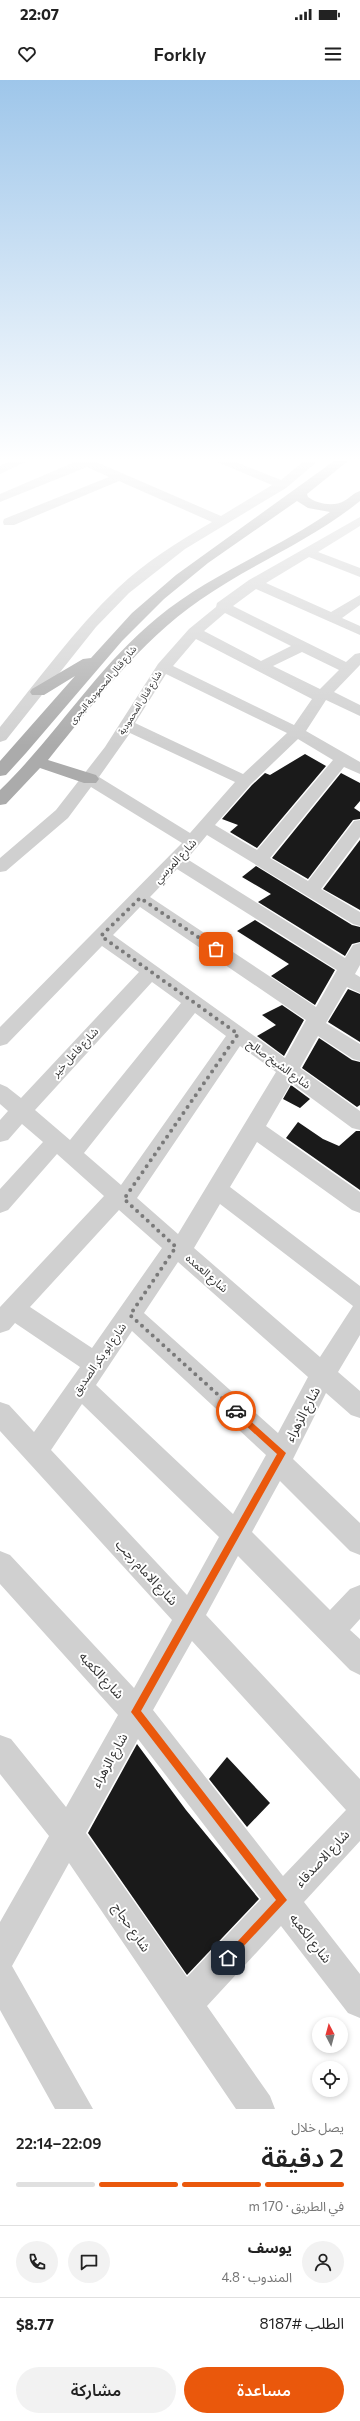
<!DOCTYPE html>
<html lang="ar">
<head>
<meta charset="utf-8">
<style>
  body { margin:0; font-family:Commissioner,"Noto Sans Arabic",sans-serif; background:#f2f2f2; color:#222; direction:rtl; height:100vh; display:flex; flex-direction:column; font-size:15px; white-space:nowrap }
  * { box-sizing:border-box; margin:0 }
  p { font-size:13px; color:#767676 }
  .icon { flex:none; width:22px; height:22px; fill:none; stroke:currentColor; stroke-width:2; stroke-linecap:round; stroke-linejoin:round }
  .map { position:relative; height:2029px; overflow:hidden; direction:ltr }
  .drawer { display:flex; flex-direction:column; background:#fff; flex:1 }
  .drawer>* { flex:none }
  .needle { width:26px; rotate:354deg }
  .buttons { position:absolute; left:312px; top:1937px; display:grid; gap:8px }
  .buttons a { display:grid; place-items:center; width:36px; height:36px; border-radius:50%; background:#fff; box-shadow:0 2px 6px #0003; font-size:20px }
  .pin { position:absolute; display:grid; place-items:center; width:34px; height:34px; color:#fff; margin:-17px; border-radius:8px; box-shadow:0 2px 6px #0006 }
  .courier { position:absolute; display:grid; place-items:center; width:40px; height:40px; margin:-20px; border:3px solid #ea580c; border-radius:50%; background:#fff; color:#222; box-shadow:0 1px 5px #0007 }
  .headline em { font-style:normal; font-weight:600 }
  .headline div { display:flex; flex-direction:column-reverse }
  .headline { display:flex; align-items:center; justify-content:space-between; height:68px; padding:0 16px }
  h1 { font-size:26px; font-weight:600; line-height:30px }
  .bar { display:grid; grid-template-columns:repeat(4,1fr); gap:6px 4px; align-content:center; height:48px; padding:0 16px }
  .bar i { height:5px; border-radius:3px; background:#e0e0e0 }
  .bar .current { background:#ea580c }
  .bar p { grid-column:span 4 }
  .line { display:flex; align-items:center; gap:10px; padding:0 16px; border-top:1px solid #e0e0e0 }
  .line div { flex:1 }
  .round { display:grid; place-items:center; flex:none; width:42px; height:42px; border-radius:21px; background:#f2f2f2 }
  .button { display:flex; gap:8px; margin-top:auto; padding:8px 16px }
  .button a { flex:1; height:46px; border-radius:24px; background:#ea580c; color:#fff; font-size:16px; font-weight:600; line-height:46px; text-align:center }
  .button a+a { background:#f2f2f2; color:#222 }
  .status { display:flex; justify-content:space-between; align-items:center; height:28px; padding:0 20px; background:#fff; direction:ltr }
  .status svg { height:11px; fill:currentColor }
  header { display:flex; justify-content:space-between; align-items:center; height:52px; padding:0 16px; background:#fff; font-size:18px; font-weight:600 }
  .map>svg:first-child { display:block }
</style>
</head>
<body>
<div class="status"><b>22:07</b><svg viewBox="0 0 49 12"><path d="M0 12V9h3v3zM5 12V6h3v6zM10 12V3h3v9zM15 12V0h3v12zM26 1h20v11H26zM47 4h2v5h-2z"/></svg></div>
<header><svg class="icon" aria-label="menu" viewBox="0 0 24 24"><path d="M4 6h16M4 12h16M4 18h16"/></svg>Forkly<svg class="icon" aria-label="heart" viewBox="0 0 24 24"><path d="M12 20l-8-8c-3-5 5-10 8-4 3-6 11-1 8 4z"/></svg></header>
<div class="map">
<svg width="360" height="2029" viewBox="0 0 360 2029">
  <rect width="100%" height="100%" fill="#fff"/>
  <path fill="#1a1a1a" d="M305,674L326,686L257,768L230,752L238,745L222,739L252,705L265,693L270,695Z
    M341,693L360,703V721L354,728L360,732V739L353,740L308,799L272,778Z
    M360,760V830L323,809Z
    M256,786L352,845L360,847V862L352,864L345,876L258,822L271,814L242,797Z
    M255,840L335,890L315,925L271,896L289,884L237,851Z
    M348,909L360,914V962L328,942Z
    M282,925L304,940L284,976L257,956L276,945L262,935Z
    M319,958L352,980L360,982V1025L357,1027L302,988Z
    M291,1005L310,1019L300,1028L283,1019Z
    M298,1042L323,1059L339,1066L356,1051H360V1110L286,1058Z
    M137,1664L186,1730L259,1819L187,1895L88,1753Z
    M227,1677L270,1723L247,1747L209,1699Z"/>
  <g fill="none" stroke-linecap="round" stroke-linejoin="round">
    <path fill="#d0d0d0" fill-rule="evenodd" d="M10,381H27L0,394V386Z
      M77,381H94L221,436L272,405L215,381H233L281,400L304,381H318L286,408L185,469L129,513L96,547L6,660L0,662V647C38,600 74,550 118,508C145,482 179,461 212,442L119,401L14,445H4L3,442L4,439L109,397L87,387L0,422V414Z
      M360,437V446L318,472L360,488V497L309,477L266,503L331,532L360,515V525L342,538L360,546V555L256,509L233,526L346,582L355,574L360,573V585L334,612L360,625V636L326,620L306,651L360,682V694L344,687L270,778L308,801L354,741L360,740V757L321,809L360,832V846L353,844L207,755L187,779L345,878L353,865L360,863V885L355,894L360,897V913L347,907L326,943L360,964V981L353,979L318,956L300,988L360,1031V1050L352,1048L291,1003L266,1046L360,1112V1133L352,1130L257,1062L230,1107L360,1206V1255L338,1292L360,1311V1338L351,1335L326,1313L293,1379L360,1443V1475L350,1471L280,1401L252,1452L330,1530L350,1509L360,1505V1539L350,1550L360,1559V1595L350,1590L238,1476L206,1535L360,1699V1761L304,1822L360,1894V1938L348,1933L281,1846L207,1926L270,2016L275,2029H236L69,1783L12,1886L93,2029H55L0,1930V1842L49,1756L0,1694V1655L11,1659L66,1727L118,1635L0,1504V1471L10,1475L134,1608L172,1540L0,1351V1322L9,1325L34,1352L80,1287L15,1243L9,1250L0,1253V1227L104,1116L57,1074L8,1130L0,1133V1109L43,1062L22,1044L8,1060L0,1062V1040L8,1031L0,1024V1004L7,1007L21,1018L139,892L102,866L7,964L0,966V947L182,763L91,707L68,738L6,791L0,792V778L56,730L105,667L158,584L189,549L216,527L217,523L249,500ZM225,533L291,566L261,581L204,551ZM196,559L312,619L294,645L173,586ZM302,572L339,590L320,609L273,586ZM166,594L287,653L243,694L135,643ZM130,653L235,702L190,753L99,697ZM298,659L333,680L257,770L215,745L251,704ZM177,789L337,890L316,927L150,817ZM140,827L306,940L285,978L113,855ZM152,902L181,923L70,1060L35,1030ZM195,933L226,956L121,1105L84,1073ZM240,966L276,992L178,1154L137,1118ZM220,1124L353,1226L320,1277L194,1168ZM119,1130L162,1168L92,1268L30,1227ZM178,1182L308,1297L278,1353L144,1233ZM132,1251L266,1375L233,1434L96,1305ZM82,1324L219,1457L187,1515L51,1370ZM192,1561L346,1730L283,1796L153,1630ZM138,1659L261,1819L187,1897L86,1753Z"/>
    <path fill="#ababab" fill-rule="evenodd" d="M334,381H348L307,414L308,417C317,424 334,427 344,421C350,418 353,413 360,411V421C311,461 251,484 200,520C138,563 95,622 48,680L96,695L99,699L96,703H84L40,688L6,724L0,725V710C56,656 97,587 157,538C210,494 274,471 330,432L308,428L297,421L208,483L164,519L122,561L26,673L6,695L0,696V681L75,596L44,615H32L30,612L32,609L83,579L91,578L132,533L176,495Z"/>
  </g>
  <linearGradient id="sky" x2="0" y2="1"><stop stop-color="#9ec6ea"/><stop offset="0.57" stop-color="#fff"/><stop offset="1" stop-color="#fff" stop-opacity="0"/></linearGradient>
  <rect width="360" height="666" fill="url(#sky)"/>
  <path fill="#ea580c" d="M236,1328L286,1373L141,1631L287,1820L228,1883L225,1882V1875L276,1820L131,1632L277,1374L233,1334V1329Z"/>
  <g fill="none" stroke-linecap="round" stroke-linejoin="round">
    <path stroke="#7a7a7a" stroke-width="4" stroke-dasharray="0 7.2" d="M216,869L140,818L101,856L238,954L124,1119L176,1167L130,1235L236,1331"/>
  </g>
  <g text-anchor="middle" stroke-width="4" stroke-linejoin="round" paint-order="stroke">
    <g font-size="9" fill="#333" stroke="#fff">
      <text transform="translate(103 605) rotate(-50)" y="3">شارع قنال المحمودية البحرى</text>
      <text transform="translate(140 623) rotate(-58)" y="3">شارع قنال المحمودية</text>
    </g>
    <g font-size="11" fill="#333" stroke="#fff">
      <text transform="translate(175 781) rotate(-47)" y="4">شارع المرسي</text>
      <text transform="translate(75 972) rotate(-47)" y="4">شارع فاعل خير</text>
      <text transform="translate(279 984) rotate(36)" y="4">شارع الشيخ صالح</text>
      <text transform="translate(207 1193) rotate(41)" y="4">شارع العمده</text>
      <text transform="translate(99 1279) rotate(-55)" y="4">شارع ابو بكر الصديق</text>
    </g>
    <g font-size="13" fill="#333" stroke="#fff">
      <text transform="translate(302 1334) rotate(-62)" y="5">شارع الزهراء</text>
      <text transform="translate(147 1492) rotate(47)" y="5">شارع الامام رجب</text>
      <text transform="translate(102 1595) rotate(47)" y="5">شارع الكعبه</text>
      <text transform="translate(109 1680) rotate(-61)" y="5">شارع الزهراء</text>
      <text transform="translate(322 1778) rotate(-47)" y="5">شارع الاصدقاء</text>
      <text transform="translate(132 1847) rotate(56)" y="5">شارع حجاج</text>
      <text transform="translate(311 1858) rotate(52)" y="5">شارع الكعبه</text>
    </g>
  </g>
</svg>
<div class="buttons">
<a><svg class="needle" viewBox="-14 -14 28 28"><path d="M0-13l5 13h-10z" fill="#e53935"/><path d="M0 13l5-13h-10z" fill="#767676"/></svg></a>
<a><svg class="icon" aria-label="locate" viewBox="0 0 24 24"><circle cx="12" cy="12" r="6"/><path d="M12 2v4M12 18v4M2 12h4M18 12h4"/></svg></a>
</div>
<div class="pin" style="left:216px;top:869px;background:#ea580c"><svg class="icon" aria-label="bag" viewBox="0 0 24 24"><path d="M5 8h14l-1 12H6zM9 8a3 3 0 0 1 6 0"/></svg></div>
<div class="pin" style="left:228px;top:1878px;background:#1f2937"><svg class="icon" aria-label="home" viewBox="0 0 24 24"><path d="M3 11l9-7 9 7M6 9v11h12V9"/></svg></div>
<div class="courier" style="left:236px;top:1331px"><svg class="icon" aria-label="car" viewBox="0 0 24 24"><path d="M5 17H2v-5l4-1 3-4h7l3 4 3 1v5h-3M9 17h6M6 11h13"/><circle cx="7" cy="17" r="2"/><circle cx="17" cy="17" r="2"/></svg></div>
</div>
<section class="drawer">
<div class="headline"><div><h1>2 دقيقة</h1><p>يصل خلال</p></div><em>22:09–22:14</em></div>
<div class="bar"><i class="current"></i><i class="current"></i><i class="current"></i><i></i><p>في الطريق · 170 m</p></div>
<div class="line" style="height:72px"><a class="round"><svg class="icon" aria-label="person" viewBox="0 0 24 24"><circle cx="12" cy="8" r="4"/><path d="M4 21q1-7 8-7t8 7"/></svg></a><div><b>يوسف</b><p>المندوب · 4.8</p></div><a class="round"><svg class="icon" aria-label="chat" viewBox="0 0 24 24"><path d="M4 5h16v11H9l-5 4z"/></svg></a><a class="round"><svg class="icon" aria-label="phone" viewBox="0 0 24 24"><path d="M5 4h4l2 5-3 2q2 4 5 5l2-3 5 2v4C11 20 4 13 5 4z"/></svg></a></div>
<div class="line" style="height:52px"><div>الطلب #8187</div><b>$8.77</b></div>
<div class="button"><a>مساعدة</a><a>مشاركة</a></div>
</section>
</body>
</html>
